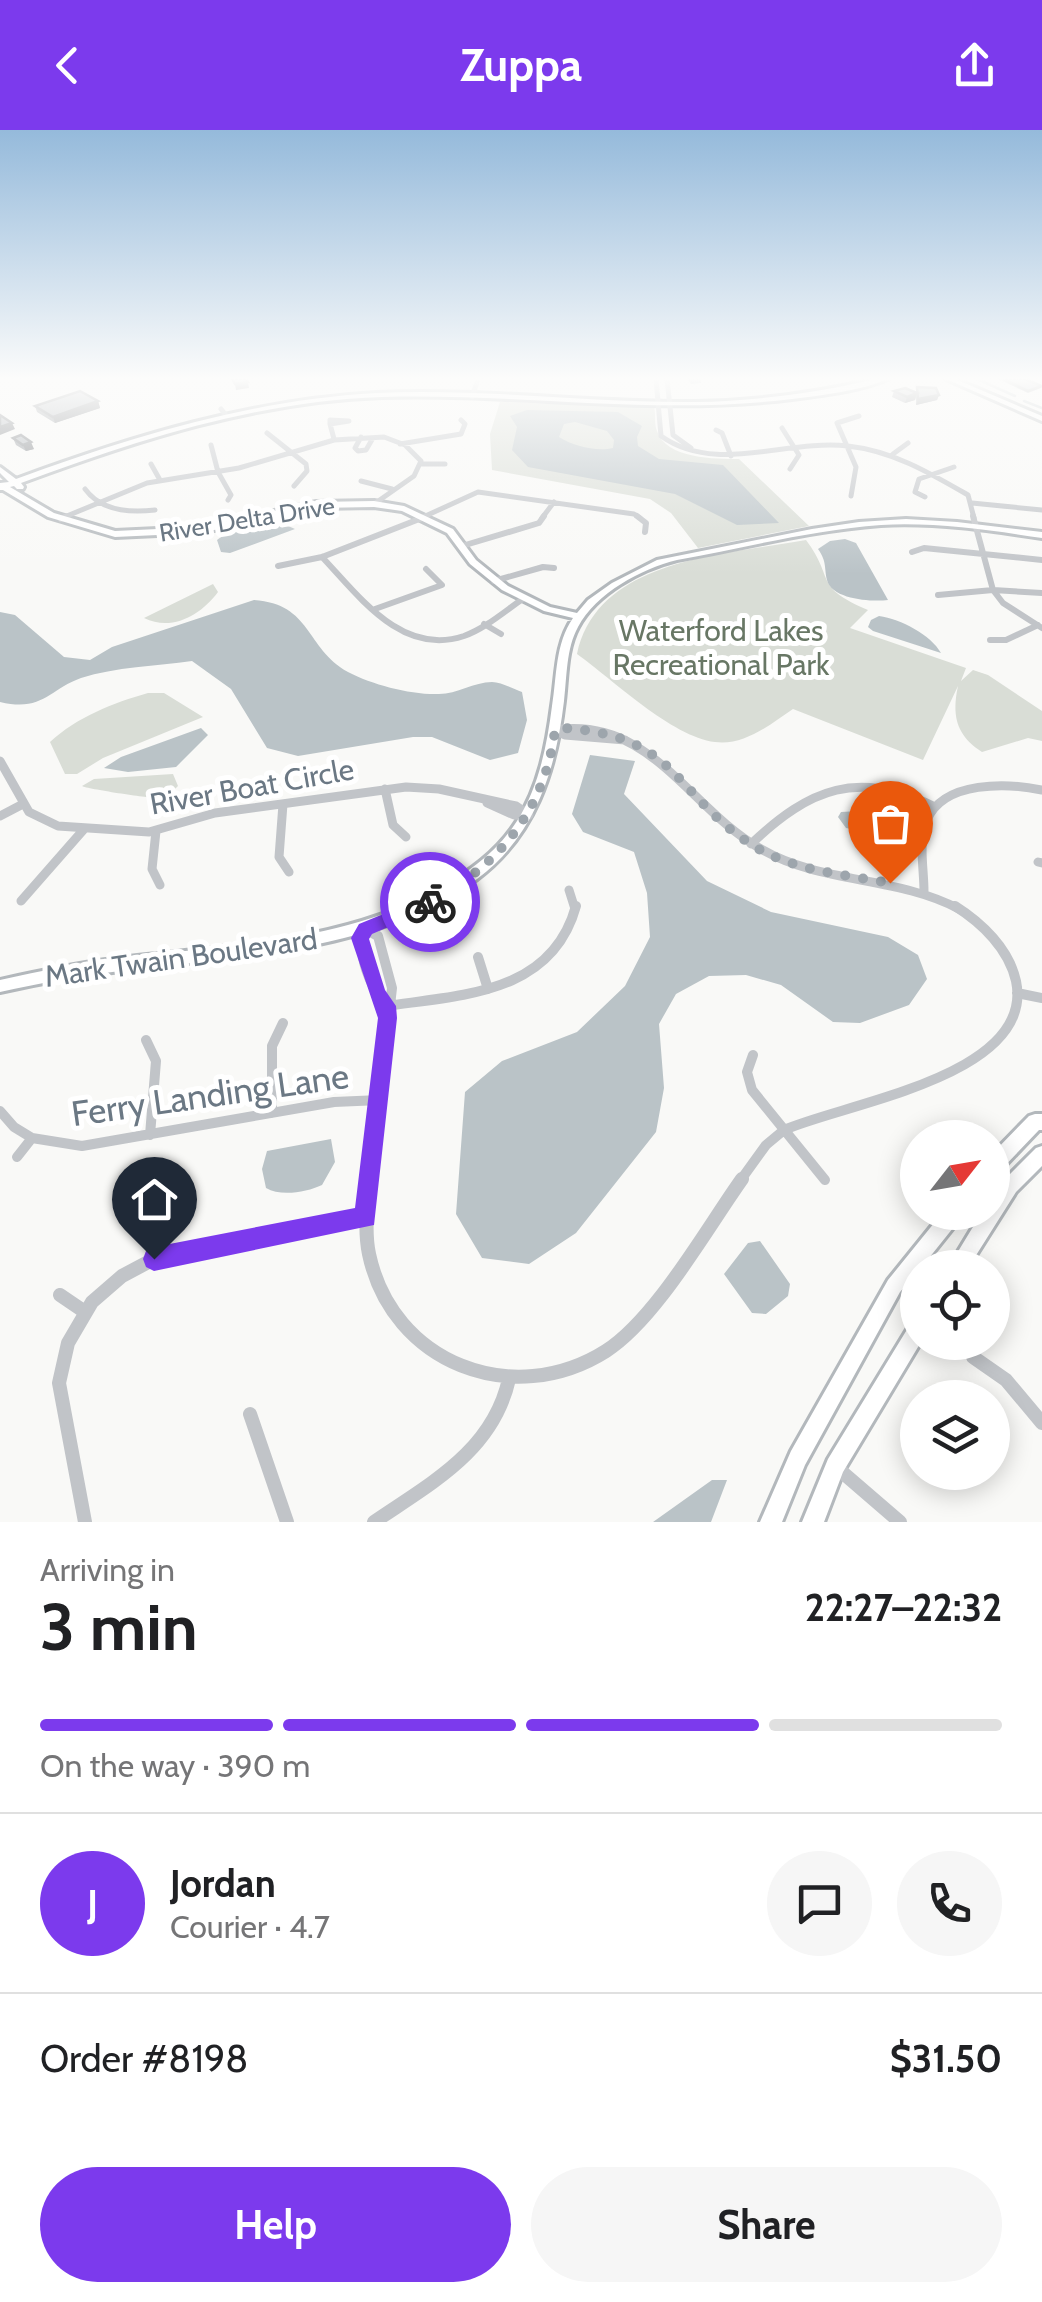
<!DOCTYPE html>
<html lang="en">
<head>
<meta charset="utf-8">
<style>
  body { margin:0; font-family:Cabin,sans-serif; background:#f6f6f6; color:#202124; height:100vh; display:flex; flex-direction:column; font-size:38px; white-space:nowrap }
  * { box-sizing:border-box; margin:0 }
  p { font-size:32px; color:#757577 }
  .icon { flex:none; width:55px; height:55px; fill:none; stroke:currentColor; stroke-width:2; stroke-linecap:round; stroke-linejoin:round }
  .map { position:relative; height:1392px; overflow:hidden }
  .side { display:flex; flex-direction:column; background:#fff; flex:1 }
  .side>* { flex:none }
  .needle { width:65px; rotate:59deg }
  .buttons { position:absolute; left:900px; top:990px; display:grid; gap:20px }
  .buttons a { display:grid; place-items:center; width:110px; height:110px; border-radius:50%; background:#fff; box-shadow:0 5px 25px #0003; font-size:50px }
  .pin { position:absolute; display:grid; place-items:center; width:85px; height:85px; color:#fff; margin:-102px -42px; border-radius:50% 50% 50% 0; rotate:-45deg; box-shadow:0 0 10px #0007 }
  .pin .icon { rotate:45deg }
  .courier { position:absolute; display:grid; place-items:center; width:100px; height:100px; margin:-50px; border:8px solid #7c3aed; border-radius:50%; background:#fff; color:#222; box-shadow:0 2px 12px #0007 }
  .summary em { font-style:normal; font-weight:700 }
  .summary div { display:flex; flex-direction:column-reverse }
  .summary { display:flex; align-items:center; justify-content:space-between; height:170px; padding:0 40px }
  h1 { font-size:65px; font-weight:700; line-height:75px }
  .bar { display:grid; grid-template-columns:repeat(4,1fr); gap:15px 10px; align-content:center; height:120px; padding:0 40px }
  .bar i { height:12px; border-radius:8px; background:#e0e0e0 }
  .bar .on { background:#7c3aed }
  .bar p { grid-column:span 4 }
  .line { display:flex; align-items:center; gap:25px; padding:0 40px; border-top:2px solid #e0e0e0 }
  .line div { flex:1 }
  .round { display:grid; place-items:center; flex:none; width:105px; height:105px; border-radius:52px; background:#f6f6f6 }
  .primary-button { display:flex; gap:20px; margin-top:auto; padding:20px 40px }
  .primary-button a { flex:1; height:115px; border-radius:60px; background:#7c3aed; color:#fff; font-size:40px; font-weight:700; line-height:115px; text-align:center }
  .primary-button a+a { background:#f6f6f6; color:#202124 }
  header { display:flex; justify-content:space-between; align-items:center; height:130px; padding:0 40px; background:#7c3aed; color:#fff; font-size:45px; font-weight:700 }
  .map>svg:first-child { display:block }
</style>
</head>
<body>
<header><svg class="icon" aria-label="back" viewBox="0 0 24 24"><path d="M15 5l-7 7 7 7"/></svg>Zuppa<svg class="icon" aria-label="share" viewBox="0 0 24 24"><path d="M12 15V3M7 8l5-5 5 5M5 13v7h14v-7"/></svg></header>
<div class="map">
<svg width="1042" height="1392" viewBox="0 0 1042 1392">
  <rect width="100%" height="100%" fill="#f9f9f7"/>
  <path fill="#d9ddd6" d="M500,272L654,277C656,284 654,294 657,301C666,329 716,329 739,329L809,396L698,418L671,383L650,369L492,340L490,304Z
    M806,410C836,450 812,456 868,480L850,498L966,538L961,551L973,540L988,545L1042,581V611L1028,608L982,622C955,605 952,584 958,556L923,630L793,579C771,594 744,616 715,612C672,607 612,549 577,524C598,427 727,425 806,410Z
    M213,454L218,462C201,485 172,502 144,488Z
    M148,563H164L203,587L103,628L77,644H65L50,612C77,587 113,573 148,563Z
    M173,644L178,656C173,661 165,667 156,668C149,668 87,659 82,656L94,649Z"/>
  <path fill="#bac3c7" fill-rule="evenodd" d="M527,280L618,282L642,296L637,307L638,316L659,329L723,335L779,393L737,395L675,364L528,337L512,320L517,297L510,286ZM575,292L607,301L614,310L613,318C597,322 573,316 559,307L564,294Z
    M279,392L295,399L230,423L221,422L217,410L225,404Z
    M845,409L856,413L888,470C873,472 832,470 827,450C824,437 827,432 818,419L830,411Z
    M254,470C312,474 305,518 348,542C373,555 411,565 439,564C457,564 474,552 492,552C501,552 513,559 522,562L527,590L518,623L490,630L432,607H413L298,626L267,618L231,559L192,531C157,536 115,537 81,548C48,560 43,582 0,572V482L15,485L64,527L90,530L112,517Z
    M879,486C901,489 931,505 941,523L873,501L868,497L871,490Z
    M201,598L208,605L176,637L128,642L104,638L121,627Z
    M590,625L635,631L624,664L707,751L771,782L888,807L918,825L927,849L909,875L860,893L833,892L781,855L746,845L709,846L676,864L659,894L664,958L656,1002L576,1103L529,1134L482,1128L456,1084L465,962L502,931L577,902L625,856L650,807L647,763L634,722L583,702L572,684Z
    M894,679L900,684L898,707L846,698L838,687L841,682Z
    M331,1009L335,1032L322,1055C307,1062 281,1067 266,1058L262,1039L267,1021Z
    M760,1111L790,1154L788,1166L766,1184L752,1183L724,1144L748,1113Z
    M712,1350H727L711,1392H653Z"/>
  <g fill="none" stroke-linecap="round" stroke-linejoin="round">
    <path stroke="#bac3c7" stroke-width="2.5" d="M977,249L1015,266
      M1024,271L1042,278"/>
    <defs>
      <path id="secondary" d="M875,249H888C859,261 824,265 792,269C655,286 519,263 382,267C257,271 137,310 21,353L24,357L23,359H17L14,356L10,357L54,383L115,401L200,397L316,372L374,371L404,376L453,399L476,430L508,456L550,477L577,483L588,470L612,453L657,430L812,399L859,392L906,389L957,392L1042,402V408C989,400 935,392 881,395C812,400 744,418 677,430C641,439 596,463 578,497C566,519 567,546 564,571C556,640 535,706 477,749C378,822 236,826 120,841C79,846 40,853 0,862V850C40,841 79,833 120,828C227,815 340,813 437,760C469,742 497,722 517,691C539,657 547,615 552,576C557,546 555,514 573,488L544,481L502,460L470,434L447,403L402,381L374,377L316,378L200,403L115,407L48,387L3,360H0V353L9,352L0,343V337L16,349C133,306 251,270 376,263C482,258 589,273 695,272C756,271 816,263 875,249Z
        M946,249H955L1042,286V291Z
        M1035,984H1042V1000H1039L998,1043L992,1045V1024L1029,986Z
        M1042,1016V1036L1016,1062L968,1138H948L982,1082H992V1066L1004,1050L1036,1018Z
        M943,1082H963L961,1088L921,1138H918V1142L900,1162L805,1335L782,1392H760L791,1321L888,1150Z
        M918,1191V1212H921L843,1342L824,1392H802L828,1329L911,1193Z"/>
    </defs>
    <use href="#secondary" stroke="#b3b8bc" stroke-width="6"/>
    <path stroke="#c1c4c8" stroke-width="5" d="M656,249L661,306C716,345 785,309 848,316C893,321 930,343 968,365L974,388
      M667,249L673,305L691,318
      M472,267L478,249
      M221,279L225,284
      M330,290L349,291L330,294Z
      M330,294L334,309
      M782,298L799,325L790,339
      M716,300L722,303L731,326
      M267,303L306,334L307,341L294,356
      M361,307L355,318L358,321L366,320L373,308
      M400,314L461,304L465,294L461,290
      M211,315L218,342L231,365L228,370
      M893,324L908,313
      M151,334L160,350
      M422,334H445
      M361,351L392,359
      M85,359C101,381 130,383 155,380
      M851,366L856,337L837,293L859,286
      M925,367L915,362L919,349L954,337
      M972,373L1042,380
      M62,388L147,353L239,338L334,310L384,307L405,315L421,331L414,346L374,374
      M421,388L478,362L634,384L640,388
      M542,388L554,372"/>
    <path stroke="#c1c4c8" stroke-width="6" d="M637,386L646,393L645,402
      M973,386L993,460L1003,473L1042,498
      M61,389L68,386
      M462,416L539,393L544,386
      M912,422L924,418L1042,430
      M322,427C359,466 402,527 464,506C486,498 505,481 524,468
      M278,436L322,427L427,386
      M494,451L543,437L554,438
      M938,465L993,460L1042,463
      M375,479L442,455L426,439
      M484,494L501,504
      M990,510H1006L1038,495"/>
    <path stroke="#c1c4c8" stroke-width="9" d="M555,600L565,605L625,610
      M555,600C651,586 689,679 761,719C821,754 897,746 959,779
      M0,631L29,682L58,696L149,702L215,683L406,657L439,659L516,676L529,685
      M385,659L393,695L406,707
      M487,673L514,685H529
      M283,674L279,727L289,742
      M0,686L23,674
      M156,701L152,739L160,755
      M751,714C810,658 858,639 935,677
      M1038,732L1042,733
      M569,760L575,779
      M924,761C924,739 918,711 927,690C944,650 1008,653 1042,660
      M21,771L85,698"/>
    <path stroke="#c1c4c8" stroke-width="10" d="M478,827L488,859
      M1017,863L1042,868
      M386,876C462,865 552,864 576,776
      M146,910L156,931L150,1005
      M753,925L747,942L752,960L825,1050
      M0,981L14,997L32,1008L82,1016L334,972L380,970
      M272,983V916L283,893
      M17,1027L32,1008
      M370,1051L392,858L378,806L365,799C356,825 370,856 386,876
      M740,1051L766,1015L784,1000C845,973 1036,946 1016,851C1009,819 982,793 955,776"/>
    <path stroke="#c1c4c8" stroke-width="14" d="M371,1049C367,1074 364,1100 369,1124C392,1233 513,1280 606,1221C656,1189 707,1098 742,1049
      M60,1165L85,1182
      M973,1227L1006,1250L1042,1293
      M250,1284L287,1392
      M835,1336L900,1392
      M85,1392L59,1253L68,1213L92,1172L122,1146L154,1129L365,1087
      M374,1392C431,1353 493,1321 509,1249"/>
    <use href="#secondary" fill="#fff" fill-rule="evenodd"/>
  </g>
  <path fill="#91969c" d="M687,249H701V253L691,254Z
    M998,249H1025L1042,256L1041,258L1028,263Z
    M917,257L939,265L937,270L916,275V267L915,270L905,273L892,267L894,261L916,263Z
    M98,271L100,278L55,293L37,282L35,276Z
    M13,308L34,319L26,321L16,315Z"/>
  <path fill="#767a7f" d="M248,252L249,258L236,260L235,254Z
    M917,263L915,270L905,273L907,267Z
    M939,265L937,270L916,275L918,269Z
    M98,271L100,278L55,293L53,287Z
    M12,293L15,299L0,305V297Z
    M31,312L34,319L26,321L23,315Z"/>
  <path fill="#a9afb5" stroke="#767a7f" stroke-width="2.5" d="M232,249H246L248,252L235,254Z
    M1003,249H1025L1042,256L1028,261Z
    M917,257L936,258L939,265L918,269Z
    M905,258L917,263L907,267L894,261Z
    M80,261L98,271L53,287L35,276Z
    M0,285L12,293L0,297Z
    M21,305L31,312L23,315L13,308Z"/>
  <linearGradient id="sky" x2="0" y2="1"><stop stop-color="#95badb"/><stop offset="0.56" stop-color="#fcfcfb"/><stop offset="1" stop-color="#fcfcfb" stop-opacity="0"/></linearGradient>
  <rect width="1042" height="444" fill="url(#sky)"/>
  <path fill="#7c3aed" d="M430,765L439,772L437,776L372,804L369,809L385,860L396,876L397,888L374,1095L154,1141L146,1137L143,1129L146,1121L154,1117L355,1078L378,888L351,808L359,794Z"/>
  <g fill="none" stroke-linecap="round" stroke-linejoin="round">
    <path stroke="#9da5ac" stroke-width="10" stroke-dasharray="0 18" d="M430,772C500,735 545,679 555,600L562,598C681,605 673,667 757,718C796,741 846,745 890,753"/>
  </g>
  <g text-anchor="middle" stroke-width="10" stroke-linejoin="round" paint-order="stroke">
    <g font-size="25" fill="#6b7884" stroke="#fff">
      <text transform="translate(247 389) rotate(-9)" y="9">River Delta Drive</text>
    </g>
    <g font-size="30" fill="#687765" stroke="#fff">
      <text x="721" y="511">Waterford Lakes<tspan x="721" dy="34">Recreational Park</tspan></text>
    </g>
    <g font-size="30" fill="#6b7884" stroke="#fff">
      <text transform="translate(252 657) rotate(-10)" y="10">River Boat Circle</text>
      <text transform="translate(181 828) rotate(-8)" y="10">Mark Twain Boulevard</text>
    </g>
    <g font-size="35" fill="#6b7884" stroke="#fff">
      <text transform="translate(210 965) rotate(-8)" y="12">Ferry Landing Lane</text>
    </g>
  </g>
</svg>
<div class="buttons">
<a><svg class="needle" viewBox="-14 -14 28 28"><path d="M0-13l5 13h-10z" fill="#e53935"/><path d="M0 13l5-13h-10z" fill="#757577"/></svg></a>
<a><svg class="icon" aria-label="locate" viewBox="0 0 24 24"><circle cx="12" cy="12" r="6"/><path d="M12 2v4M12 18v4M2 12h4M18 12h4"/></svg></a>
<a><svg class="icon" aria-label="layers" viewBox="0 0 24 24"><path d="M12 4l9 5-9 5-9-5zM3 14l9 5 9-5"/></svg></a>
</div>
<div class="pin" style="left:890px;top:753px;background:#ea580c"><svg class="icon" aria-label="bag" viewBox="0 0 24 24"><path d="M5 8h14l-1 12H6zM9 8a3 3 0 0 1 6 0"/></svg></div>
<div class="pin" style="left:154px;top:1129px;background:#1f2937"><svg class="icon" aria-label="home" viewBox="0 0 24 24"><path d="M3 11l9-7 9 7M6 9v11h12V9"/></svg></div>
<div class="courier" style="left:430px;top:772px"><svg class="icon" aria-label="bike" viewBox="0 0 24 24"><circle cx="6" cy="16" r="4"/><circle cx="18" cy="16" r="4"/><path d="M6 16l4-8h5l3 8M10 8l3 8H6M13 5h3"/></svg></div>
</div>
<section class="side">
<div class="summary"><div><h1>3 min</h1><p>Arriving in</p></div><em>22:27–22:32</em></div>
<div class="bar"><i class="on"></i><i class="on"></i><i class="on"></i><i></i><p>On the way · 390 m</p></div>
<div class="line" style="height:180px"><b class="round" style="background:#7c3aed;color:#fff">J</b><div><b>Jordan</b><p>Courier · 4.7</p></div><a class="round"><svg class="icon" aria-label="chat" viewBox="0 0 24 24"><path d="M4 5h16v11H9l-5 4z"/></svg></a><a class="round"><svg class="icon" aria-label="phone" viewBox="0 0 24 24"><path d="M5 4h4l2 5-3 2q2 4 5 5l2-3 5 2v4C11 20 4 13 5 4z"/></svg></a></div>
<div class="line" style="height:130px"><div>Order #8198</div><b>$31.50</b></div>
<div class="primary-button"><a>Help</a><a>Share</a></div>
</section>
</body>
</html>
